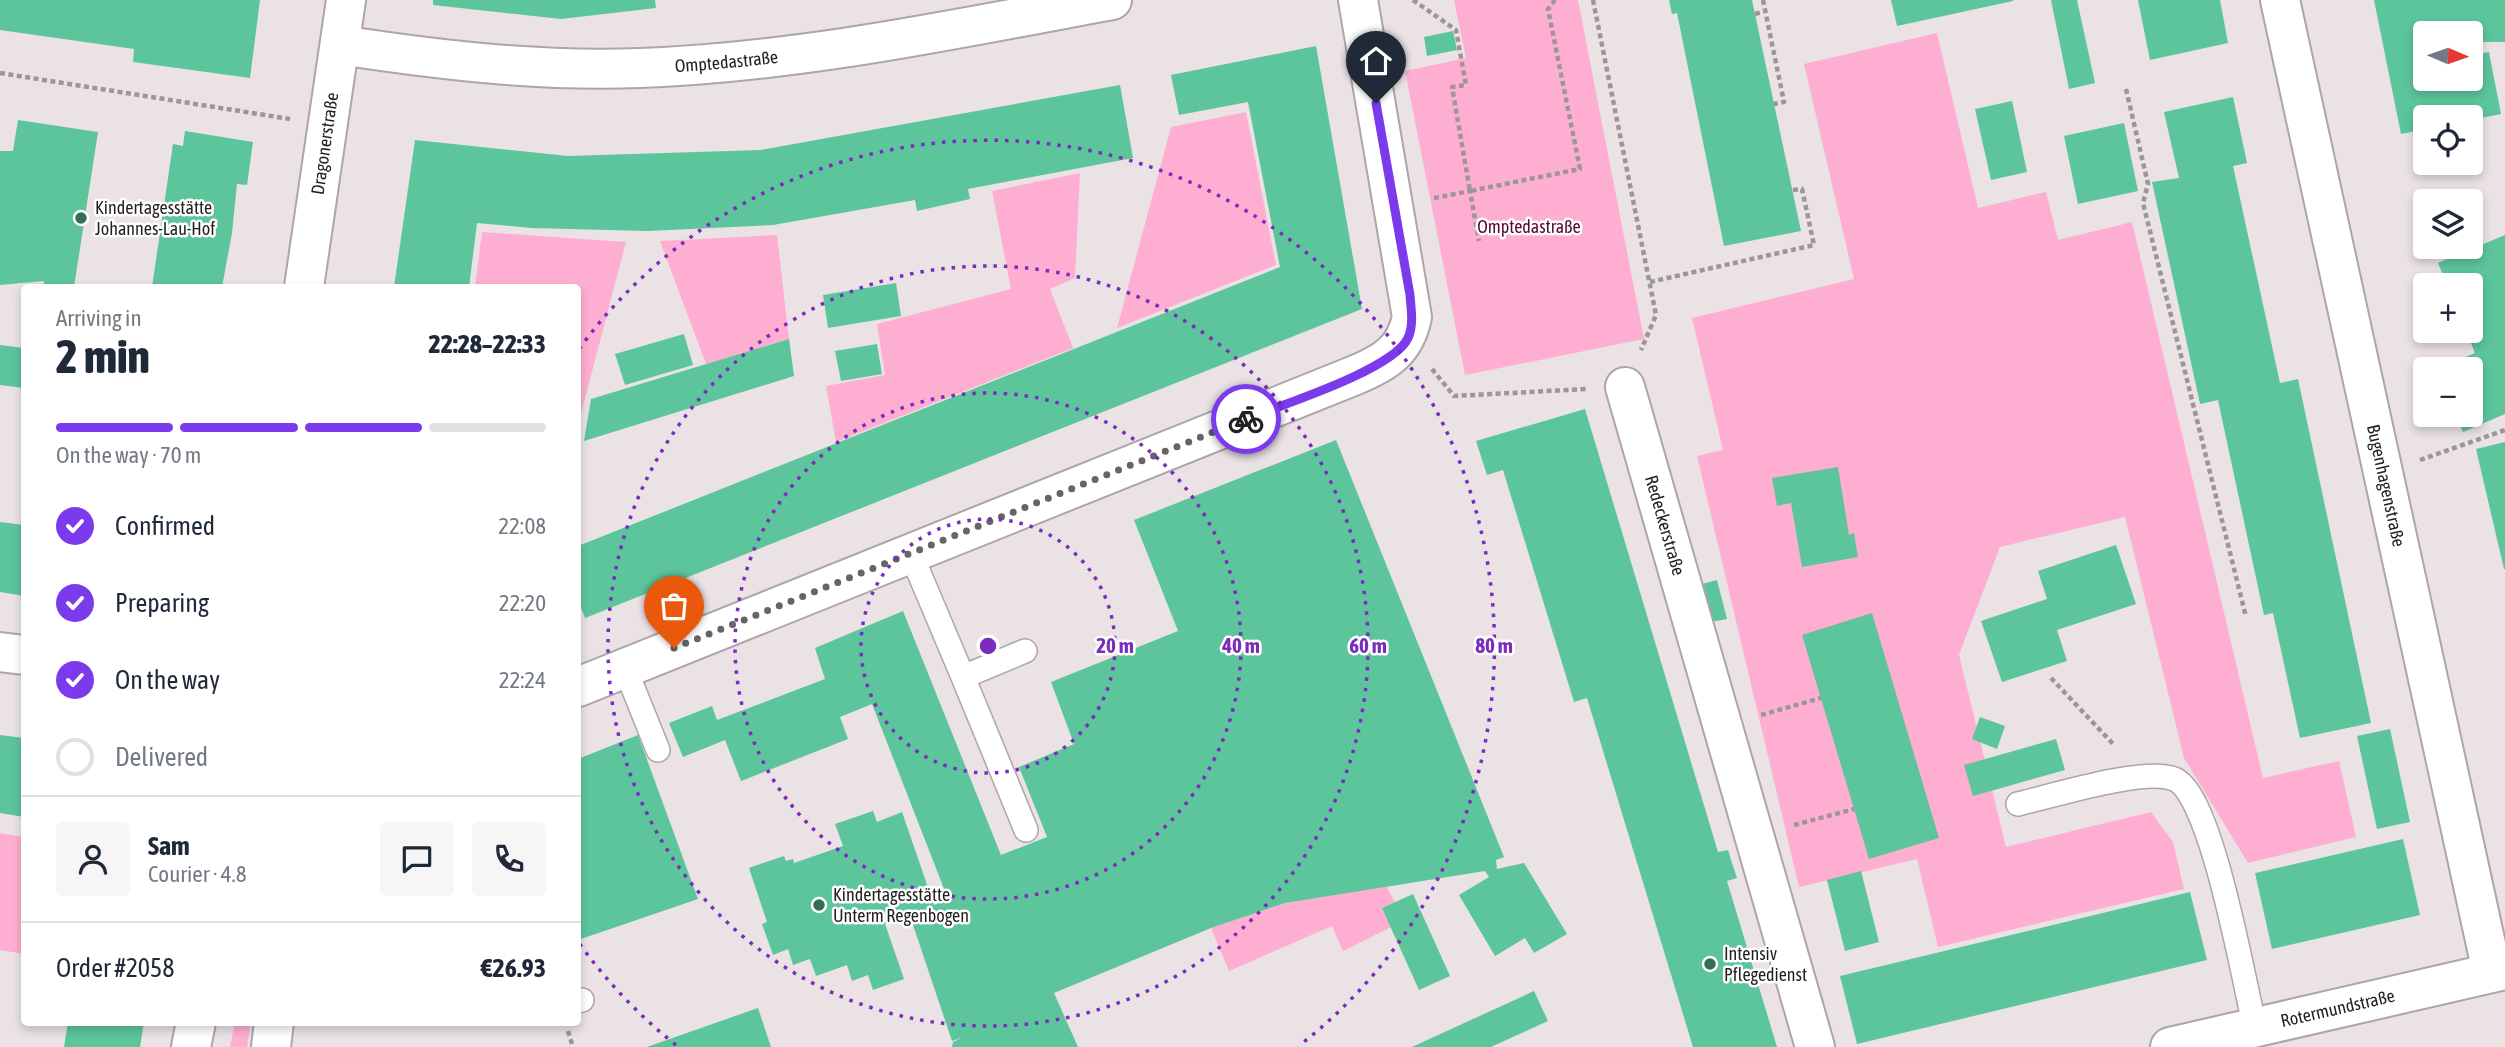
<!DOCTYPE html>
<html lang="en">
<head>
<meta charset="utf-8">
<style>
  body { margin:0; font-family:"Asap Condensed",sans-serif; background:#f6f6f7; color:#1f2937; height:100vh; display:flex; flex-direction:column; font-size:26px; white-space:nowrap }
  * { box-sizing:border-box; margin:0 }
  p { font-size:23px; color:#747a83 }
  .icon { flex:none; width:38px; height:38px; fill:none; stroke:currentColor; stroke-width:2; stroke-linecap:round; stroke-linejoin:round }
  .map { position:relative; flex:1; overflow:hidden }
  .side { position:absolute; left:21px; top:284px; width:560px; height:742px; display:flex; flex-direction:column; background:#fff; border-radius:7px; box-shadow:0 4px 10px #0003 }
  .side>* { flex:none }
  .needle { width:46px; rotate:92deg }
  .buttons { position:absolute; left:2413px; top:21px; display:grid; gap:14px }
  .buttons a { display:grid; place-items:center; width:70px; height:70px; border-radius:7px; background:#fff; box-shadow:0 4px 10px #0003; font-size:35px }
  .pin { position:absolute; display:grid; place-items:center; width:60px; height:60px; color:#fff; margin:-72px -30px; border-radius:50% 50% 50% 0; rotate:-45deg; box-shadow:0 0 7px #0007 }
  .pin .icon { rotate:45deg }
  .courier { position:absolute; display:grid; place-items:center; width:70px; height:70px; margin:-35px; border:5px solid #7c3aed; border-radius:50%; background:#fff; color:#222; box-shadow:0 2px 9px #0007 }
  .summary em { font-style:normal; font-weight:800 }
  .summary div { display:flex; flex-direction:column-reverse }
  .summary { display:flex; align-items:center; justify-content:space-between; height:119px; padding:0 35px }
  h1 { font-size:46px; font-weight:800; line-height:52px }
  .bar { display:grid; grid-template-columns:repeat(4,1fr); gap:10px 7px; align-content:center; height:84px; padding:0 35px }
  .bar i { height:9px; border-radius:5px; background:#e0e1e3 }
  .bar .on { background:#7c3aed }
  .bar p { grid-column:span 4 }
  .line { display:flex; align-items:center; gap:18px; padding:0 35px; border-top:2px solid #e0e1e3 }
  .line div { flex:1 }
  .round { display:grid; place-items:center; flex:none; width:74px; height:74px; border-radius:7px; background:#f6f6f7 }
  ol { padding:0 35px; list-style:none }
  li { display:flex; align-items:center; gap:21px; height:77px }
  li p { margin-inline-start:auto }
  li .icon { padding:7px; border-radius:50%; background:#7c3aed; color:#fff; stroke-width:4 }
  li:last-child { color:#747a83 }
  li i { width:38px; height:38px; border:4px solid #e0e1e3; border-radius:50% }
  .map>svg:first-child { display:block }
</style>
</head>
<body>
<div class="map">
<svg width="2505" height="1047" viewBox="0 0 2505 1047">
  <rect width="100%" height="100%" fill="#eae2e5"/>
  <path fill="#feafd1" d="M1454,0H1578L1644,339L1465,375L1405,71L1466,58Z
    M1937,33L1978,208L2046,192L2058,240L2132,222L2263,778L2339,761L2356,837L2248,863L2184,758L2125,517L2000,547L1959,655L2006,847L2151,812L2173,842L2184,889L1938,947L1917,859L1799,887L1697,456L1723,450L1692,318L1854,279L1804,64Z
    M1246,112L1276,265L1117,328L1171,127Z
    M1080,173L1075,278L1050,289L1073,348L836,442L826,386L885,375L877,324L1011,289L992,191Z
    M482,232L626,242L578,425V287H475Z
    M777,235L789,339L706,364L660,241Z
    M0,833L24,837V954L0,950Z
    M1386,886L1395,902L1382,908L1391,927L1343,951L1332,926L1229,971L1211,928L1285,903Z
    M235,1022H251L247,1047H230Z"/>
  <path fill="#5cc59b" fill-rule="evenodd" d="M0,0H260L250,78L133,62L134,49L0,30Z
    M433,0H655L656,8L561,19L433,5Z
    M1669,0H1752L1801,231L1724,246L1677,13L1672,14Z
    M1891,0H2013V1L1897,26Z
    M2051,0H2077L2095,83L2069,89Z
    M2138,0H2220L2228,43L2150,60Z
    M2374,0H2505V42H2481L2483,53L2489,52L2501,114L2471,120V117H2426V129L2401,134ZM2426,33H2471V79H2426Z
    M1453,31L1457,50L1427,56L1424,37Z
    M1316,46L1362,309L585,618L578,600V546L1280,267L1248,102L1179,115L1171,75Z
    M1120,85L1133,158L968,189L970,199L917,211L915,200L773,225L648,231L531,228L477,223L469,287H394L415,140L568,156L761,150Z
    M2233,97L2247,163L2233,166L2280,383L2298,379L2371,723L2300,738L2273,613L2264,615L2218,400L2200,404L2152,182L2179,178L2164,112Z
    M2012,101L2027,172L1991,180L1975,109Z
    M18,120L98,132L74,287H43L44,281L0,285V151H13Z
    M2124,123L2138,191L2078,204L2064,136Z
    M185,131L253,142L247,185L237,184L232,233L222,287H152L173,144L183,146Z
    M2505,235V414L2463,432L2455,415H2471V369H2436L2475,353L2466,331H2471V285H2447L2438,263Z
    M896,283L901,316L828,328L823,295Z
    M684,334L693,365L625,385L615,354Z
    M789,339L794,376L584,441L591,399Z
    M877,344L882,374L841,381L835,351Z
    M0,345L24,348V388L0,385Z
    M1585,409L1718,852L1728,850L1732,863L1737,878L1727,881L1777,1047H1693L1587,698L1574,702L1503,470L1487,475L1476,441Z
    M1336,440L1504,857L1496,860L1497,869L1524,863L1567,934L1534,953L1525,938L1495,956L1459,895L1489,877L1485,871L1285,903L1211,928L1054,993L1078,1047H952L953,1042L963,1037L952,1041L910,916L885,924L904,979L873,990L868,975L852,981L847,965L816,976L810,959L793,965L788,949L773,955L762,924L767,922L749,868L784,856L786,861L793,859L794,863L843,846L835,824L873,811L877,822L902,812L934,905L948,899L872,704L840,717L848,739L741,781L725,740L683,757L669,723L712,706L717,720L825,679L815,648L903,611L1001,855L1047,837L1019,767L1074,744L1051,682L1178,631L1134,520Z
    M2505,442V569H2504L2476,449Z
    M1838,467L1849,535L1854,533L1858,557L1802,567L1791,503L1777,506L1772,478Z
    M0,522L24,525V596L0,592Z
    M2116,545L2136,604L2057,630L2067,661L2002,682L1981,621L2047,599L2038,571Z
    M1717,580L1727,619L1705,623L1694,586Z
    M1872,613L1939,838L1869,859L1802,635Z
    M1980,717L2005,726L1997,749L1972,739Z
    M2390,729L2410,822L2377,829L2357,736Z
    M0,735L24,738V817L0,813Z
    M638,735L698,899L578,940V843L580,842L578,759Z
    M2056,739L2065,770L1973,796L1964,765Z
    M2403,839L2420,915L2272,949L2255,873Z
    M1861,871L1879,942L1845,951L1827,880Z
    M2190,892L2207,960L1857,1044L1840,976Z
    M1413,894L1450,976L1419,990L1382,908Z
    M1534,991L1548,1021L1491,1047H1412Z
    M758,1008L771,1047H647Z
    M68,1022H144L140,1047H64Z"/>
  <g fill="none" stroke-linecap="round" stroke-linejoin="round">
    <defs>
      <path id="lane" d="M911,554L963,677L1025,651
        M625,668L658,750
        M963,677L1026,830
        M2018,804C2052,796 2145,767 2174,779C2212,793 2244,984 2255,1027
        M578,1001L582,1000"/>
      <g id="street">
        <path id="s1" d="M2280,0L2492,972"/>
        <path id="s2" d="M340,45C439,60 540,72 640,68C800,62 956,29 1112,0"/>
        <path id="s3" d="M1625,387L1815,1047"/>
        <path d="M0,652L24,655"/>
        <path d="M578,687L1353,376C1385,363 1405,351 1412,317L1358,0"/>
        <path id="s4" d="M2170,1047L2505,970"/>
      </g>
      <g id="secondary">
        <path id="s5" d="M304,287L346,0"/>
        <path d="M191,1047L196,1022"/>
        <path d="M271,1047L274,1022"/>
      </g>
    </defs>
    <use href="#lane" stroke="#ada5a8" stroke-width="26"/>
    <use href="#street" stroke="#ada5a8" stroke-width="42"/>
    <use href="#secondary" stroke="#ada5a8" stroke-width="42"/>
    <path stroke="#9c9698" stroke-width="4.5" stroke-dasharray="5 3.5" stroke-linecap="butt" d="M1413,0L1456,30L1466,85L1452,87L1470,191L1580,169L1548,9L1555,0
      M1593,0L1656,315L1641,350
      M1763,0L1784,102L1774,104
      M1755,14L1765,11
      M0,73L290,119
      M2126,89L2148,184L2143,203L2246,617
      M1434,198L1470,191L1479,241
      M1650,282L1814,245L1802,189L1792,190
      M1432,369L1454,396L1586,389
      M2420,460L2505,430
      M2051,678L2115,746
      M1761,715L1821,698
      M1794,825L1854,809
      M568,1031L573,1047"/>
    <use href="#lane" stroke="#fff" stroke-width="23"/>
    <use href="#street" stroke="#fff" stroke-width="38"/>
    <use href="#secondary" stroke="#fff" stroke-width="38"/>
  </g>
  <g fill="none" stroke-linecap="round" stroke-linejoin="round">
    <path stroke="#686365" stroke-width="7" stroke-dasharray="0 12.6" d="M674,648L1246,419"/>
    <path stroke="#7c3aed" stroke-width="9" d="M1246,419C1281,405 1393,370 1408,338C1414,325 1411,309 1410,295L1376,103"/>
  </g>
  <g fill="none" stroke="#7b2cbf" stroke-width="3.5" stroke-dasharray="3.5 7">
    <circle cx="988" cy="646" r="127"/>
    <circle cx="988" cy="646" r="253"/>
    <circle cx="988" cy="646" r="380"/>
    <path d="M676 1045A506 506 0 0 1 579 943M579 349A506 506 0 1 1 1300 1045"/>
  </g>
  <g fill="#356e57" stroke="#fff" stroke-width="2.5">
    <circle cx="81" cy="218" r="7"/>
    <circle cx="819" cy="905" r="7"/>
    <circle cx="1710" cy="964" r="7"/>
  </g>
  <g text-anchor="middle" stroke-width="5" stroke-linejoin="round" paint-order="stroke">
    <g font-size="18" fill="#221f20" stroke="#fff">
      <text dy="6" stroke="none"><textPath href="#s2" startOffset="388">Omptedastraße</textPath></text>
      <text dy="6" stroke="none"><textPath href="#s5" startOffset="145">Dragonerstraße</textPath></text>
      <text dy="6" stroke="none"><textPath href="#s1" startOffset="497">Bugenhagenstraße</textPath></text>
      <text dy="6" stroke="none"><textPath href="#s3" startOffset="144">Redeckerstraße</textPath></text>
      <text dy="6" stroke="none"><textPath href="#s4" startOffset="172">Rotermundstraße</textPath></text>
    </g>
    <g font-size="18" fill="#221f20" stroke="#fff" text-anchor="start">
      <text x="95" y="214">Kindertagesstätte<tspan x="95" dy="21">Johannes-Lau-Hof</tspan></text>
      <text x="833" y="901">Kindertagesstätte<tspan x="833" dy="21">Unterm Regenbogen</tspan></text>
      <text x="1724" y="960">Intensiv<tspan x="1724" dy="21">Pflegedienst</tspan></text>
    </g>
    <g font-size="18" fill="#560735" stroke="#fff">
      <text x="1529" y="233">Omptedastraße</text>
    </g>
  </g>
  <circle cx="988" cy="646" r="10" fill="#7b2cbf" stroke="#fff" stroke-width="3.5"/>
  <g font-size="21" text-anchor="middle" font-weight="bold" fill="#7b2cbf" stroke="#fff" stroke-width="5" stroke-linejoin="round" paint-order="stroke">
    <text x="1115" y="653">20 m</text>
    <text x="1241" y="653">40 m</text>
    <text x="1368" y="653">60 m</text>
    <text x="1494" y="653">80 m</text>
  </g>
</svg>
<div class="buttons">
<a><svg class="needle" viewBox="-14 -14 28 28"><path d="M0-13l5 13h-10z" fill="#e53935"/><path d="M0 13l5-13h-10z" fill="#747a83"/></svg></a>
<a><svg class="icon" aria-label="locate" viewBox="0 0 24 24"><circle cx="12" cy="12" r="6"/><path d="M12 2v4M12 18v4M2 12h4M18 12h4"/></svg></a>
<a><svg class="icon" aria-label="layers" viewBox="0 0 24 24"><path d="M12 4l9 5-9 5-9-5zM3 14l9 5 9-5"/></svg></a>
<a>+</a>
<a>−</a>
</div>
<div class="pin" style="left:674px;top:648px;background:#ea580c"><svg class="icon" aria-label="bag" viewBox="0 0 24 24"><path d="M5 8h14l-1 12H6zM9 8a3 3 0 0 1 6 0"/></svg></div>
<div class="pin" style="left:1376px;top:103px;background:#1f2937"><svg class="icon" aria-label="home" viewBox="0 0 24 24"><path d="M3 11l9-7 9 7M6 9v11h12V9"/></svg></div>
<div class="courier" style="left:1246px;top:419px"><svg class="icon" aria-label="bike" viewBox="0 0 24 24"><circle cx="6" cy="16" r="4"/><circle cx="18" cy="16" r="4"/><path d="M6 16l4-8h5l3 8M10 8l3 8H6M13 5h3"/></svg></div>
<section class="side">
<div class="summary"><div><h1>2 min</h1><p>Arriving in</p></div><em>22:28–22:33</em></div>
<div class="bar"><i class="on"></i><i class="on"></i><i class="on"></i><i></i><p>On the way · 70 m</p></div>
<ol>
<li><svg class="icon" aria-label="check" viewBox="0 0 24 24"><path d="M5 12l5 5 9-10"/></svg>Confirmed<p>22:08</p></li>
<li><svg class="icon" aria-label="check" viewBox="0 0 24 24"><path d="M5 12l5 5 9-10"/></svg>Preparing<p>22:20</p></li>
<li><svg class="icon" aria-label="check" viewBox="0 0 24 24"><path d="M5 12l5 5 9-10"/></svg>On the way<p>22:24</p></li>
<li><i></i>Delivered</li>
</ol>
<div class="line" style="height:126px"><a class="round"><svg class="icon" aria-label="person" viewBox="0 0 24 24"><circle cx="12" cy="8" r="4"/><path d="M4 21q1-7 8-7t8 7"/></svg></a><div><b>Sam</b><p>Courier · 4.8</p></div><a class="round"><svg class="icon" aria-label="chat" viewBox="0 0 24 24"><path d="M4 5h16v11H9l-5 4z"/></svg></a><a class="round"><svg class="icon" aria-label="phone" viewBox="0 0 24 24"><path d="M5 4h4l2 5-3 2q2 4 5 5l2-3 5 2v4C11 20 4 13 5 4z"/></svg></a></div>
<div class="line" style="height:91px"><div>Order #2058</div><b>€26.93</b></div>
</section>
</div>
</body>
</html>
